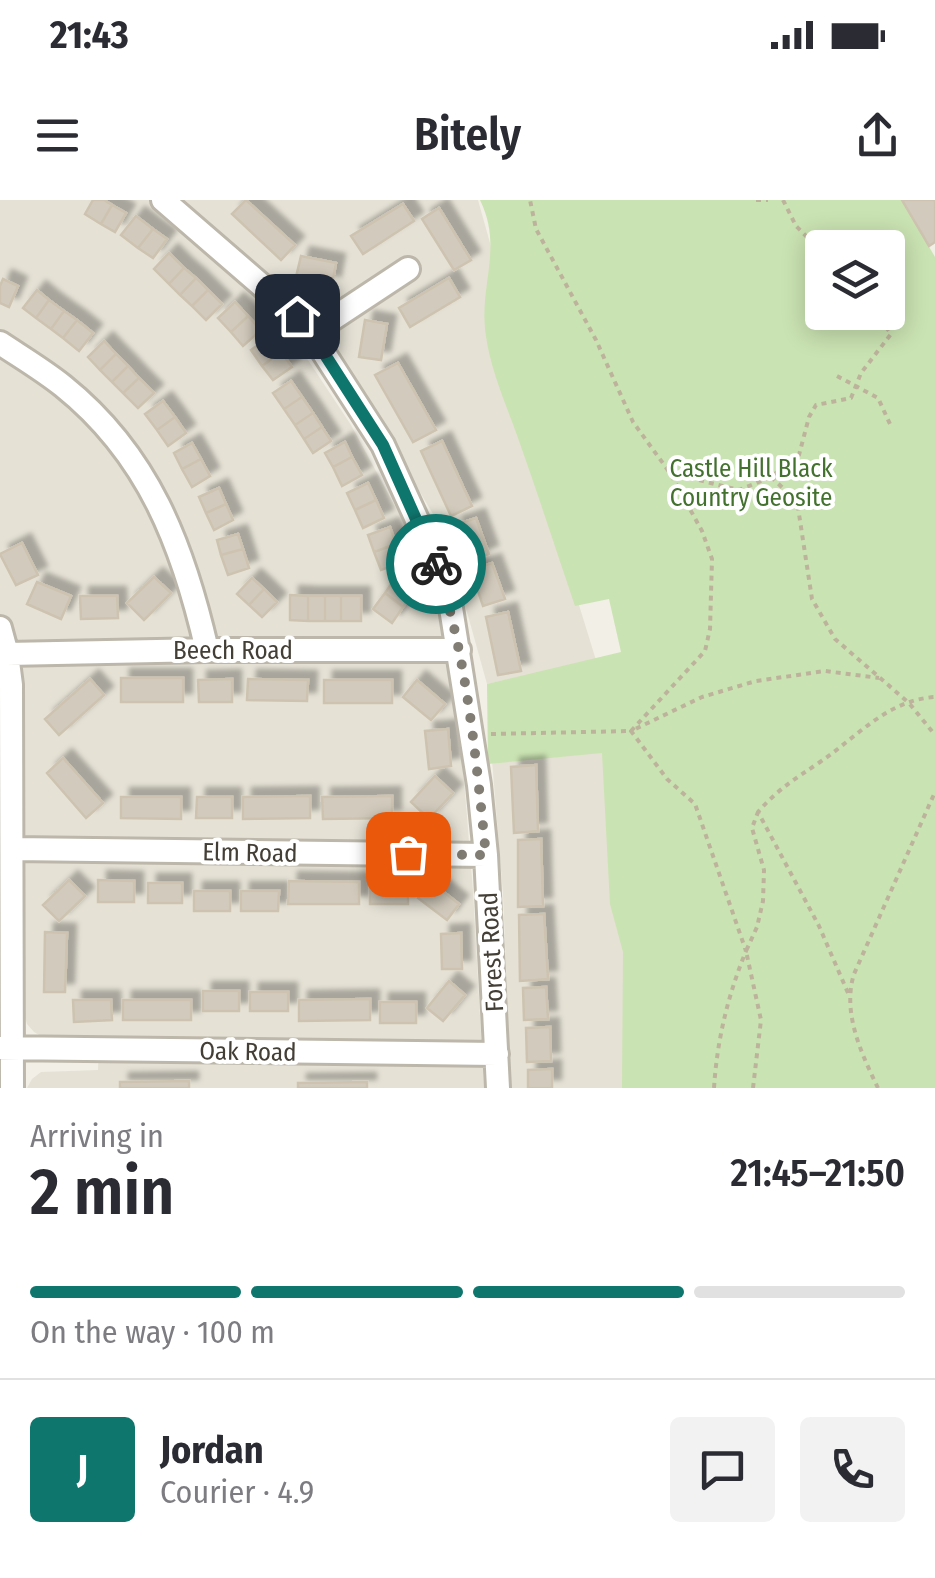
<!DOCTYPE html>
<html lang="en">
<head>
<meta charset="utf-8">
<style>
  body { margin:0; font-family:"Fira Sans Condensed",sans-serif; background:#f2f2f3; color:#2b2b33; height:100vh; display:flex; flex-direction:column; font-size:38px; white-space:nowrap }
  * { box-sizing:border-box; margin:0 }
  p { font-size:32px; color:#7c7c81 }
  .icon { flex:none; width:55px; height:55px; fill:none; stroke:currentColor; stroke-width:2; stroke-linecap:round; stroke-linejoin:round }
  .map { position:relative; height:888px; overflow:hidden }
  .panel { display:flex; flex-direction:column; background:#fff; flex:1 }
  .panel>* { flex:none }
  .tools { position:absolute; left:805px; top:30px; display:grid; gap:20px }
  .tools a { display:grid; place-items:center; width:100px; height:100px; border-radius:10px; background:#fff; box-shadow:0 5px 25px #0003; font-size:50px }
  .pin { position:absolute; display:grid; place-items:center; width:85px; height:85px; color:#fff; margin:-42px; border-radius:20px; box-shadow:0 5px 15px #0006 }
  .courier { position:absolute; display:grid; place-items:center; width:100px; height:100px; margin:-50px; border:8px solid #0f766e; border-radius:50%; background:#fff; color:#222; box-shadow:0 2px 12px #0007 }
  .summary em { font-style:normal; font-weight:600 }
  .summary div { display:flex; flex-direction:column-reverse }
  .summary { display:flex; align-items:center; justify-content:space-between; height:170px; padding:0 30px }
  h1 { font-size:65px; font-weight:600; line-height:75px }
  .bar { display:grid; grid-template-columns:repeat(4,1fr); gap:15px 10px; align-content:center; height:120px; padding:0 30px }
  .bar i { height:12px; border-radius:8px; background:#e1e1e2 }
  .bar .active { background:#0f766e }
  .bar p { grid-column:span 4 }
  .line { display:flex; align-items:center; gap:25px; padding:0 30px; border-top:2px solid #e1e1e2 }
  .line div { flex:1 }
  .round { display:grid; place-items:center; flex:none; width:105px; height:105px; border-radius:10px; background:#f2f2f3 }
  .status { display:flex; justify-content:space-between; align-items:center; height:70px; padding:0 50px; background:#fff; direction:ltr }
  .status svg { height:28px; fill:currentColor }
  header { display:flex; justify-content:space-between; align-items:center; height:130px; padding:0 30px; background:#fff; font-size:45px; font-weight:600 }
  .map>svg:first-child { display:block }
</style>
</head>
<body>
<div class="status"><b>21:43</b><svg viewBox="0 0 49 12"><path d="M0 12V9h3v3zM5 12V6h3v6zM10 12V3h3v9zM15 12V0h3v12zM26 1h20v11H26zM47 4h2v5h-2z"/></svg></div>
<header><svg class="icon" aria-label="menu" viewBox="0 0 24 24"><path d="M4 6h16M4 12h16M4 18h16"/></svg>Bitely<svg class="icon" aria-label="share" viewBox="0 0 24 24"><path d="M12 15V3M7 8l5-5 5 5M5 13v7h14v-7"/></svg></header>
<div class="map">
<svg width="935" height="888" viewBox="0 0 935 888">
  <defs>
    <filter id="shadow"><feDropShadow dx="9" dy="-9" stdDeviation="2.5" flood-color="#0004"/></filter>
  </defs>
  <rect width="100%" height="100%" fill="#f2efe6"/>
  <path fill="#e5e1d5" d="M0,0H478L497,68V140L596,460L487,484L467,412L433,314L329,140L304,154L351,225L408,330L436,406L452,473L462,555L473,691L484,888H27L32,879L41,872L98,870L99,840L46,839L34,832L27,824L22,806V727L0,728Z
    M608,547L635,888H511L503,694L492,560Z"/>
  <path fill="#cae3b2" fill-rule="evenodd" d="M480,0H902L935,57V888H622L623,752L610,704L602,553L488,564L487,484L621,452L609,399L575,406C556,350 538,294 518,238C507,207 490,168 486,136C478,86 504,49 480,0ZM822,48H888V112H822Z"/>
  <path fill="#d2cbbd" stroke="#cdc3b0" stroke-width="2.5" filter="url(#shadow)" d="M93,0H104L112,5L101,24L85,14Z
    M246,0L295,45L281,60L232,14Z
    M902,0H935V42L929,46Z
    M403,4L414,21L363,54L351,36Z
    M112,5L126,13L115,32L101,24Z
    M439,8L471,60L454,70L422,19Z
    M136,16L153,29L138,48L121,35Z
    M153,29L167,39L153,58L138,48Z
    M169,53L184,68L169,84L154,69Z
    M301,56L336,63L332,85L296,77Z
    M184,68L196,78L180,95L169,84Z
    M196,78L208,90L192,106L180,95Z
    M449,78L460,97L410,127L399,108Z
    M3,79L18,86L9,107L0,103V86Z
    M37,90L49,100L36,118L23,108Z
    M208,90L222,104L206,120L192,106Z
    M49,100L64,111L51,129L36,118Z
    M235,102L248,116L231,132L218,118Z
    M64,111L77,120L63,138L51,129Z
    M248,116L261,130L243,146L231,132Z
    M77,120L93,133L79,151L63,138Z
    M365,120L387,124L381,160L359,157Z
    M270,136L281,152L262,166L251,150Z
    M104,141L116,154L100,170L88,157Z
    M281,152L292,167L273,180L262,166Z
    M116,154L128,166L112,182L100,170Z
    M398,163L436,230L413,242L375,175Z
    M128,166L139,178L123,193L112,182Z
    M139,178L154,193L138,208L123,193Z
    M291,181L302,197L284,209L273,193Z
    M302,197L313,213L295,225L284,209Z
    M163,201L175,217L157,230L145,214Z
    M313,213L322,227L304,239L295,225Z
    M175,217L186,233L168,246L157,230Z
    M322,227L331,241L313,253L304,239Z
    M442,241L472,306L451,316L421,251Z
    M345,242L352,257L333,267L325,253Z
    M192,243L201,259L182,269L174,253Z
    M352,257L362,275L342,286L333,267Z
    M201,259L210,276L192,287L182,269Z
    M368,283L376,300L355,310L347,293Z
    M219,288L226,304L206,313L199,297Z
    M376,300L384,318L363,328L355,310Z
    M226,304L233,320L214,330L206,313Z
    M476,318L489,354L467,362L454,325Z
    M390,327L396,344L374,352L368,335Z
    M238,334L243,349L221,355L217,340Z
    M22,343L38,375L16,385L0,354Z
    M396,344L403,362L381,370L374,352Z
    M243,349L249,368L228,375L221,355Z
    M492,363L505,399L483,406L471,370Z
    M154,377L171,393L144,420L127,403Z
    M396,377L415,390L403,407L385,393Z
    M252,378L264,389L249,405L237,394Z
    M37,382L71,396L61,419L27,404Z
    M264,389L277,402L262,417L249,405Z
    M385,393L403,407L392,423L373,409Z
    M290,395L308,396V421L290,420Z
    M80,396H117L118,418L81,419Z
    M308,396H325V421H308Z
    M325,396H341V421H325Z
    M341,396H361V421H341Z
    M508,412L521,471L498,475L486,417Z
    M121,478H183V502H121Z
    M90,479L104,495L59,535L45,519Z
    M232,479V502H199L198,480Z
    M248,479L308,480L307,501L247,500Z
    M324,480H392V503H324Z
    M417,480L445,504L431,520L403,497Z
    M448,529L451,566L429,569L425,531Z
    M63,558L103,603L86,618L47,573Z
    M536,565L538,631L514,633L511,567Z
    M435,576L453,593L429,619L411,602Z
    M310,596V618L243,619V597Z
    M392,596V618L323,619L322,597Z
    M121,597H181V619L121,618Z
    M197,597H232V618H196Z
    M541,639L543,706L518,707V640Z
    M69,680L85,696L59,721L43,705Z
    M98,680L134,681V702H98Z
    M289,681L359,682V704H288Z
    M370,682H408V704H370Z
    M431,682L459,704L447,720L418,698Z
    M148,683H182V703H148Z
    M194,691H230V711H194Z
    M241,691H279L278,711H241Z
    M544,714L548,779L520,781L519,715Z
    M45,732L67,733L65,792H44Z
    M461,733L462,769H442L441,734Z
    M449,781L465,795L443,821L427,808Z
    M546,787L548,819L524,820L523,788Z
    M203,791H239V811H203Z
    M250,792H288V811H250Z
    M370,799V820L299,821V800Z
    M73,800H111L112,820L74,822Z
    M123,800H191V820H123Z
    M380,802H416V823H380Z
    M550,827L551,861L527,862L526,828Z
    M552,869V888H528V870Z
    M189,881V888H120V882Z
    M367,882V888H298V883Z"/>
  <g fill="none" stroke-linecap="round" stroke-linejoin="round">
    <defs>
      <path id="minor" d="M163,0L297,116L311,133L383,245L433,355L451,408L479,585L486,655L498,888
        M311,133L408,69
        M0,143C21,157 43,170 63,186C149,255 183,346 207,450
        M0,428L7,454L11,485L12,888
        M7,454L207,450H459
        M13,649L486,655
        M0,848L497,854"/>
    </defs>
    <use href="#minor" stroke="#bcb7aa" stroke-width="28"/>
    <path stroke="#bdb39c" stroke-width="4" stroke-dasharray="5 5" stroke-linecap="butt" d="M756,0H768
      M783,0L796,26L822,52
      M837,176L878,198L890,224
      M670,273L739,290L771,277L799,255L809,217L816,205L851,198L861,173L891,134L875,112
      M771,277L797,301L812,399L835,439L909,503L935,535
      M491,534L631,531L705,451L710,429L712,359L702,331L670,273L633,222L596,140L536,29L530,0
      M848,793L819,726L758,612C778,589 795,579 820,562C857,537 887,500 935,497
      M714,888C717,840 728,795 746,751L695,604L667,579L631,531L702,497L756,481L825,471L879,478
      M753,888L761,820L746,751L757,727L763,701L764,670L752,628L758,612
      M878,888C861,853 842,812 854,774L935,592"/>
    <use href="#minor" stroke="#fff" stroke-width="22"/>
  </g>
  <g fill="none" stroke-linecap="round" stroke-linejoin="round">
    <path stroke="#817d74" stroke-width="10" stroke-dasharray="0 18" d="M408,654L486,655C476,560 467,454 436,364"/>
    <path stroke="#0f766e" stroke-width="12" d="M297,116L311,133L383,245L436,364"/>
  </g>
  <g text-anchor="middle" stroke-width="8" stroke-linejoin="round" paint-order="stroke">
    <g font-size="25" fill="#43712e" stroke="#fff">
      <text x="751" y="277">Castle Hill Black<tspan x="751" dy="29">Country Geosite</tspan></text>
    </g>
    <g font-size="25" fill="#443f36" stroke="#fff">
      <text x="233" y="459">Beech Road</text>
      <text transform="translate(250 652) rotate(1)" y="9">Elm Road</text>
      <text transform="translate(491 752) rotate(-93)" y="9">Forest Road</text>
      <text transform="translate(248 851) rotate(1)" y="9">Oak Road</text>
    </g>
  </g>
</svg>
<div class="tools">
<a><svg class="icon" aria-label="layers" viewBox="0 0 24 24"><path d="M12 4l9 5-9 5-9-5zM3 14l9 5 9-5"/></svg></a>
</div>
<div class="pin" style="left:408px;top:654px;background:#ea580c"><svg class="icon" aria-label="bag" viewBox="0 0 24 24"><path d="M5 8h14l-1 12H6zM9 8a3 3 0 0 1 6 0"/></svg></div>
<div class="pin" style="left:297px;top:116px;background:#1f2937"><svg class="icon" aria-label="home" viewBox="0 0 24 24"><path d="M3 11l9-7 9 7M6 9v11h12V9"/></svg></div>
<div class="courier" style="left:436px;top:364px"><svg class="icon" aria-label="bike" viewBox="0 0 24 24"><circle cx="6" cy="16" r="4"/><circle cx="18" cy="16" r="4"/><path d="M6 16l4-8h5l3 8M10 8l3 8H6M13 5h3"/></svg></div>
</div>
<section class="panel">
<div class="summary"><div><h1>2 min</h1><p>Arriving in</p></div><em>21:45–21:50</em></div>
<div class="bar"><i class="active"></i><i class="active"></i><i class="active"></i><i></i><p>On the way · 100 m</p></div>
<div class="line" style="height:180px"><b class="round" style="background:#0f766e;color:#fff">J</b><div><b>Jordan</b><p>Courier · 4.9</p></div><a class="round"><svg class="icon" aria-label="chat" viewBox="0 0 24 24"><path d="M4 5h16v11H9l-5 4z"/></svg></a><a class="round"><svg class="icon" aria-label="phone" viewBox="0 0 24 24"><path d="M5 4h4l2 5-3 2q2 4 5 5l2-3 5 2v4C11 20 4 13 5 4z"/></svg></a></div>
</section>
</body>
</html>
